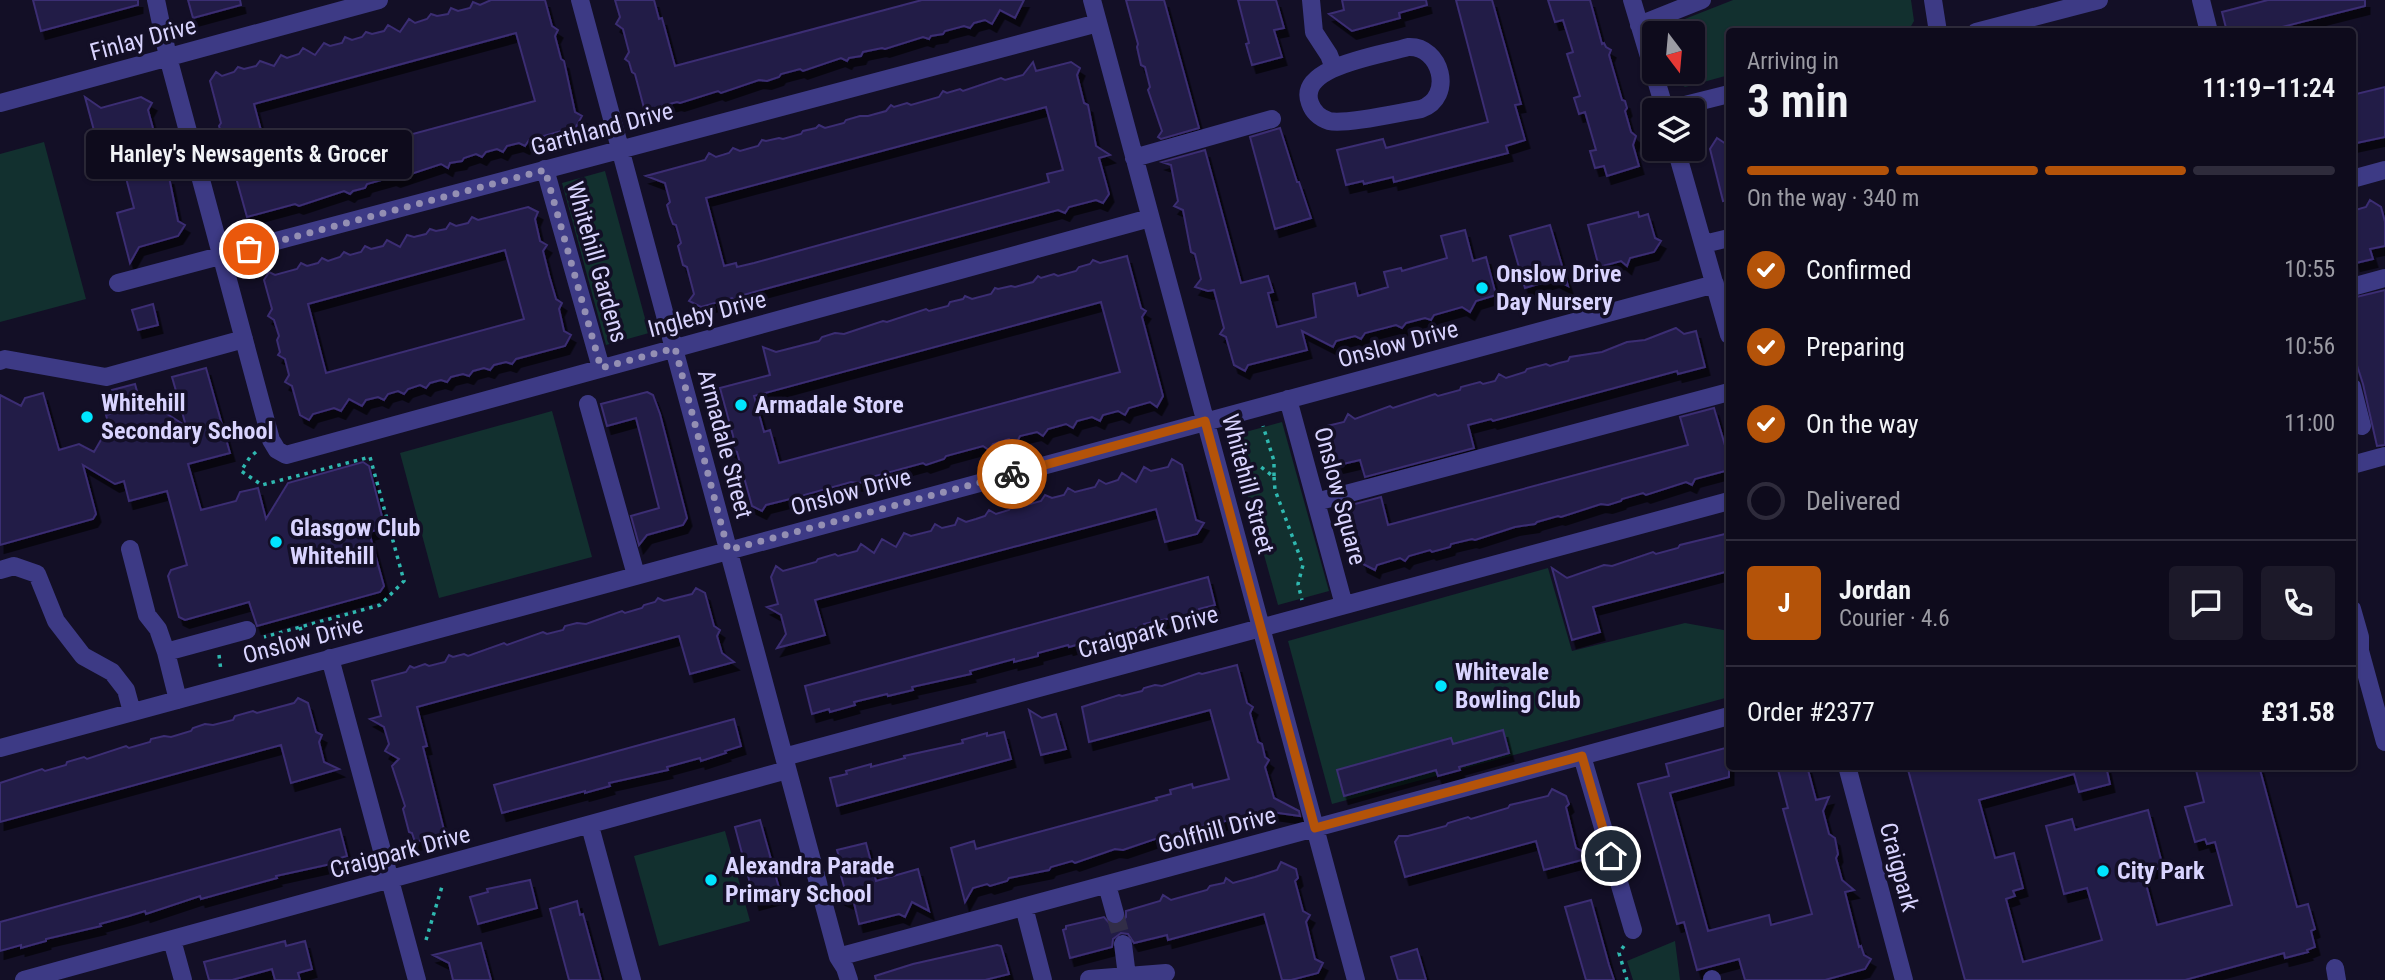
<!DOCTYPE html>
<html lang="en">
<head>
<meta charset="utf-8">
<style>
  body { margin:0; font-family:"Roboto Condensed",sans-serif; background:#1c1929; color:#f1f3f6; height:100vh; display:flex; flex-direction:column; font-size:26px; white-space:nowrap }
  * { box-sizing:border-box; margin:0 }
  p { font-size:23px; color:#9b9ba3 }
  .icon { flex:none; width:38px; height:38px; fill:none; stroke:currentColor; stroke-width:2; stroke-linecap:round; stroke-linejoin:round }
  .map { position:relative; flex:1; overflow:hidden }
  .sheet { position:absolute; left:1726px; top:28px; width:630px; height:742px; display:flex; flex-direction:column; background:#0e0b1c; border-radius:7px; box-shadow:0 2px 5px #0004,0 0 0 2px #2e2b3b }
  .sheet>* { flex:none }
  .needle { width:46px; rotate:164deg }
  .buttons { position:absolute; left:1642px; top:21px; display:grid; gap:14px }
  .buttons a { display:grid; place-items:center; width:63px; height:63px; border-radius:7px; background:#0e0b1c; box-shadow:0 2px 5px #0004,0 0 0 2px #2e2b3b; font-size:35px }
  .pin { position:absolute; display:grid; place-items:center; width:60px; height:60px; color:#fff; margin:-30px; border:4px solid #fff; border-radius:50%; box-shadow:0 2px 7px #0007 }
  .courier { position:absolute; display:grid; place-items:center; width:70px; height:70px; margin:-35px; border:5px solid #b45309; border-radius:50%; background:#fff; color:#222; box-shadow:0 2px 9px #0007 }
  .bubble { position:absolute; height:49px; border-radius:7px; background:#0e0b1c; box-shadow:0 2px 5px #0004,0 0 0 2px #2e2b3b; font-size:23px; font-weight:600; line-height:49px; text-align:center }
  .overview em { font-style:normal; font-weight:600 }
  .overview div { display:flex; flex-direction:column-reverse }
  .overview { display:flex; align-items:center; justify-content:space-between; height:119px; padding:0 21px }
  h1 { font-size:46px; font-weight:600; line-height:52px }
  .bar { display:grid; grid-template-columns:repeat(4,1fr); gap:10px 7px; align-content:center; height:84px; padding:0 21px }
  .bar i { height:9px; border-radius:5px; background:#2e2b3b }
  .bar .current { background:#b45309 }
  .bar p { grid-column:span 4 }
  .line { display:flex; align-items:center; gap:18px; padding:0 21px; border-top:2px solid #2e2b3b }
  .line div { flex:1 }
  .round { display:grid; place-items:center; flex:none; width:74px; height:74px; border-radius:7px; background:#1c1929 }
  ol { padding:0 21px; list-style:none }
  li { display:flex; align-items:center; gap:21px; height:77px }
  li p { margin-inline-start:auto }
  li .icon { padding:7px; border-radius:50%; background:#b45309; color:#fff; stroke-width:4 }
  li:last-child { color:#9b9ba3 }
  li i { width:38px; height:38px; border:4px solid #2e2b3b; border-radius:50% }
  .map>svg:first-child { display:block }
</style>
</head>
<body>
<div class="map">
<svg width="2385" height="980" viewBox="0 0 2385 980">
  <defs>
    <filter id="shadow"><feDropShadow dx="4.5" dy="8" stdDeviation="0" flood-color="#0009"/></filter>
  </defs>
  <rect width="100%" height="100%" fill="#130f26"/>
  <path fill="#12302f" d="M1733,0H1911L1914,21L1910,28L1895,31L1729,32V75L1685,87L1678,82L1675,72H1692V33H1664L1662,28Z
    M44,142L86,299L0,322V154Z
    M605,171L649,333L606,345L562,183Z
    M552,411L592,557L439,598L400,453Z
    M1282,422L1329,591L1278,605L1231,436Z
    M1548,568L1572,651L1685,623L1729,631V697L1332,804L1288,641Z
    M725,831L750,921L659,946L634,856Z
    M1675,941L1680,980H1633L1627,961Z"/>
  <path fill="#241b47" stroke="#3b2d73" stroke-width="2" fill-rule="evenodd" filter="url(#shadow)" d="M33,0H138V5L41,31Z
    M188,0H240L241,5L193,18Z
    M491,0H545L552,26L558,30L555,36L561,59L564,61L575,112L582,116L576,127L529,140L525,146L519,143L507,146L503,152L497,149L486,152L482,157L476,154L464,158L462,161L450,163L448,168L441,164L396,179L392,177L367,184L365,188L353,191L350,194L344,191L299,206L295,204L247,217L235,174L228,170L233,164L228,145L224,143L219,126L221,123L210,81L216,72L222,76L234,72L238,67L244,69L256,66L260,61L274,66L281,55L287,58L299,54L303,48L315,55L324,43L330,46L342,43L345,37L352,40L362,37L366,32L372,34L384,31L388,25L400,32L409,19L415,23L427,19L431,14L437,16L448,14L451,8L458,11L470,8L473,2L480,5ZM516,33L535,101L272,172L254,104Z
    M615,0H654L659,19L662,18L675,66L922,0H1024L1015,18L1000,10L992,24L985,20L974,23L970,28L964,26L945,31L943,34L931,36L929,39L923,37L885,49L882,48L863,52L861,56L849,58L847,61L841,58L803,71L800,69L781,74L779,77L767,81L759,80L721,93L718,91L680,103L677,102L658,107L654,112L644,108L635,74L632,72L629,62L625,59L629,52L623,29L616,24L620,17Z
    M1126,0H1164L1199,128L1161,139L1158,137L1162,131L1148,90L1150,87L1145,67L1141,65L1137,47L1138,44Z
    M1238,0H1276L1284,28L1274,30L1282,57L1252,65L1246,44L1249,43Z
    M1342,0H1426L1427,5L1399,13L1400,18L1352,31L1329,14L1344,10Z
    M1456,0H1492L1521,104L1515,105L1525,140L1506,146L1508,153L1394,182L1393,177L1364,184L1363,181L1346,185L1337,150L1383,139L1386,148L1488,122Z
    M1548,0H1590L1602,44L1604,43L1606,47L1611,50L1609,55L1622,100L1625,101L1627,108L1625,111L1631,132L1636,136L1633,145L1639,166L1607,176L1604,166L1595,168L1590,151L1596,150L1585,112L1579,114L1574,98L1580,96L1567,54L1573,52L1563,20L1555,22Z
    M2268,0H2365V6L2262,32H2227L2222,12Z
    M1033,62L1036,71L1071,62L1080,68L1077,75L1084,103L1088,105L1096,146L1110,155L1099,158L1109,194L1103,203L1096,200L1069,207L1065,213L1058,210L765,289L743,295L739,304L732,298L701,307L689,301L694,294L687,267L683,265L678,246L681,243L676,225L673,224L670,216L667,205L670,202L665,183L646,176L705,160L709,153L716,157L729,153L733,148L740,151L758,146L762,140L766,141L779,138L783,139L801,134L803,131L816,128L819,125L825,128L844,123L846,120L860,116H868L886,111L891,105L894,107L907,103L911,105L939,97L943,91L947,93L960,89L963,91L1001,78L1005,80L1023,75ZM1046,107L1063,170L1047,174L1049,182L754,263L737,267L736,263L724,266L706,198Z
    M2385,87V137L2352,144V95Z
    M85,97L101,108L141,97L152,103L148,110L154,132L157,134L160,147L162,153L160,156L165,176L169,177L178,221L185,225L178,236L139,247L130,263L117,213L134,208L117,144L99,149Z
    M1280,128L1297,182H1299L1311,218L1275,229L1250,137Z
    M1717,138L1729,146V200L1723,201L1710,149Z
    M1205,150L1241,283L1268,276L1273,292L1268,293L1277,327L1316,317L1313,294L1355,283L1358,296L1388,287L1384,272L1401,268L1402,271L1447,258L1441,236L1465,230L1473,261L1486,257L1496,295L1476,301L1470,312L1462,307L1434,315L1431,320L1425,318L1406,323L1402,328L1396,325L1365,333L1361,339L1355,336L1336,341L1333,347L1302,331L1307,350L1248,365L1245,371L1234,365L1226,337L1220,334L1224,328L1214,290L1208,291L1195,287L1201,279L1195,254L1191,252L1183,210L1174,206L1178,201L1171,165L1162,162Z
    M2370,200L2381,207L2385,222V246L2370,249L2373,259L2356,263L2352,249V211L2366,207Z
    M528,207L538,212L535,219L540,241L547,245L543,251L549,275L556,299L562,303L559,309L564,331L571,335L565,346L516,359L512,364L506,362L494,365L490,370L484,368L473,371L469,376L463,374L451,377L447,382L441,380L430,383L426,388L420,385L408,389L404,394L398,391L388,394L384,400L378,397L366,400L362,406L349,399L341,411L334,408L313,414L309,420L300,415L292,386L285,382L289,375L285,359L278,355L280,352L277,340L279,336L274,320L268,316L272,309L264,280L269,272L275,275L297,269L301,263L307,266L318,263L322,258L328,261L340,257L344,252L350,255L361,252L365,246L371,249L383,246L387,240L400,247L407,235L414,237L426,234L430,229L436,231L446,229L450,223L456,226L468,223L472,217L478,220ZM505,250L524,319L326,373L308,304Z
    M1638,212L1639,217L1648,214L1655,238L1661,241L1654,252L1630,258L1627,266L1621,261L1599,267L1588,225Z
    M1550,225L1568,286L1555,279L1525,288L1510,236Z
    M1127,256L1141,308L1146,311L1142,317L1163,396L1157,407L1150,402L1129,408L1125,415L1118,411L1103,415L1100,421L1092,417L1077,421L1073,428L1066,424L1048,429L1043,436L1037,432L1020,436L1016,444L1009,439L993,444L989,450L983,446L946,456L944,459L926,465L923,463L875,476L873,479L859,483L851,482L804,495L800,501L794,498L766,505L762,511L752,506L737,452L731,449L735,443L720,388L770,375L763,347L776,352L819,341L822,337L835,333L844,334L883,321L887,322L926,309L929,311L948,306L950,302L963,299L965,296L972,299L991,294L995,288L998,289L1011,286L1015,287L1033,282L1038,276L1041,278L1054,274L1058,276L1076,271L1079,267L1090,264L1093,260L1100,263ZM1101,302L1120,372L779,463L770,430L764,432L754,396Z
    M2385,290V445L2377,446L2363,384L2352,350V298Z
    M153,304L158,325L138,330L132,310Z
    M1676,328L1684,334L1696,331L1705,367L1678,374L1677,371L1493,421L1491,419L1468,425L1474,448L1365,477L1360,460L1339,465L1330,459L1334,453L1327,426L1344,422L1348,414L1355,419L1390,406L1393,408L1435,394L1438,396L1460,390L1461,387L1480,382L1483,384L1495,381L1499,374L1506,378L1525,372L1527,369L1546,364L1550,366L1559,363L1568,361L1570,357L1602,352L1627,342L1645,340Z
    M206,368L230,453L188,464L201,510L236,501L240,492L258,488L266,519L288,483L363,462L369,466L385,528L369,532L384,586L380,592L257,626L249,602L185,620L179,617L168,576L171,570L187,565L167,491L129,501L124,481L115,484L83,465L96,514L93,519L0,545V395L21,406L25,398L43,393L59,450L79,444L94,452L109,426L106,415L118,412L112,390L135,384L141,406L150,403L186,426L172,377Z
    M647,392L653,395L660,414L687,518L683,525L647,535L639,545L631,516L659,508L636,418L607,426L601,404Z
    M1714,408L1729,459V470L1695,479L1692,485L1686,482L1646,495L1643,493L1622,499L1621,501L1608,505L1601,504L1561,517L1558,516L1537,522L1535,524L1515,527L1475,540L1472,539L1451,544L1450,547L1432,552L1430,550L1409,556L1405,561L1400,558L1377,565L1375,570L1363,564L1350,513L1340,508L1381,497L1388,525L1688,445L1680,417Z
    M1172,459L1182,465L1196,520L1204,523L1197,534L1165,542L1156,509L815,600L825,635L777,648L786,634L781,615L767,607L778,604L771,577L776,566L783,571L816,562L818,559L835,554L838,556L857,551L861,544L874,553L882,539L896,547L904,533L911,536L931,531L935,524L942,528L955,525L958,518L966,522L976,519L985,516L989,510L996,514L1009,510L1014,503L1020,507L1041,501L1045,495L1052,498L1064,495L1068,488L1075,492L1095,487L1099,480L1106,484L1118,480L1122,473L1136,482L1144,467L1151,471L1168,467Z
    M1729,533V571L1593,607L1600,632L1572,640L1552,568L1567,578L1604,565L1612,566L1653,552L1656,554L1678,548L1680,545Z
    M1208,577L1215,605L1199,609L1200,612L1144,624L1145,626L1069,647L1068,645L1038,653V656L1014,662V659L970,671L971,674L912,687L913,690L888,696L887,694L854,702L855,705L830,712L829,709L812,714L805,686Z
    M696,588L705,593L714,626L720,630L717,636L722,653L734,662L690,674L679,636L417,707L427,746L423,747L445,834L415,842L412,833L409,832L403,809L405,806L392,766L399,759L385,751L389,744L384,727L370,719L381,716L372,681L406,672L410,666L414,668L425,664L429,666L445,662L449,655L453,657L464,654L468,656L504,643L507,645L543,632L547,634L563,630L565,626L577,623L586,624L622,611L625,613L642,608L644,605L655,602L658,598L664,601L692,594Z
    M1237,665L1247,703L1253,707L1250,713L1258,742L1262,744L1265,757L1269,760L1265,767L1274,798L1299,811L1300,816L1264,811L1240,817L1236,824L1229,820L1214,824L1212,828L1206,825L1180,832L1178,835L1166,838L1164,842L1158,838L1123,850L1115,849L1075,863L1072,861L1051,867L1049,870L1009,878L1007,881L990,886L987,884L973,888L965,902L951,848L974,841L976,849L1157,800L1156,798L1171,794L1170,790L1192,784L1193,788L1229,779L1210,710L1089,742L1082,707L1119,695L1122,696L1142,691L1144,688L1155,685L1162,686L1199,673L1202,674Z
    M298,698L308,703L316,732L322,735L319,742L324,762L339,769L291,783L281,745L0,822V783L42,769L45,771L66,765L67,762L84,757L87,759L126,746L129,748L150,742L151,739L164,736L171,737L191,731L193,728L205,724L213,725L233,720L235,716L253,711L257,713L294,703Z
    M1029,710L1042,718L1056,714L1066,749L1041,755Z
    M734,719L741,746L725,751L726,753L701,761L700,758L667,767L668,770L609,783L610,786L585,793V791L502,813L494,785Z
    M1503,730L1509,753L1459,767L1460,770L1438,776L1436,770L1344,796L1337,770L1451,738L1453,744Z
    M1004,732L1011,759L837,806L830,778L847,774L846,771L871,764V767L905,758L904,756L963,743L962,740L987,733V736Z
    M1729,747V777L1670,793L1708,931L1769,915L1771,925L1812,914L1783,809L1788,808L1777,766H1807L1816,800L1829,797L1823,811L1829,834L1835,838L1838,854L1836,858L1842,880L1854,890L1845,892L1859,947L1861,946L1864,955L1871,959L1865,969L1825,980H1745L1739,959L1697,970L1684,922L1677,924L1638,784L1669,776L1666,764Z
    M1907,766H2106L2110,784L2079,792L2074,774L1979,800L1995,858L2014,853L2023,888L2013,891L2015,896L2006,899L2023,962L2102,940L2087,888L2064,894L2046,826L2072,819L2075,830L2148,810L2163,867L2143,873L2157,925L2232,905L2215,842L2207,844L2205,839L2195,842L2185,807L2204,802L2195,766H2259L2297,907L2308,904L2315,929L2311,931L2315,947L2307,950L2308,952L2285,958L2284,953L2185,980H1965Z
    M1552,789L1566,796L1569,804L1566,807L1576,848L1593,857L1544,870L1536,841L1405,877L1395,842L1399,836H1408L1446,826L1448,823L1468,817L1471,819L1508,808L1510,805L1548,796Z
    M760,820L781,895L755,902L735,827Z
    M340,829L347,856L330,861L331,864L276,876L277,878L201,899L200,896L146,914L145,911L129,916L100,924L101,926L46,939V941L21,948V945L0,951V922Z
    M866,843L876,881L918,869L929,911L912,902L905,917L899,914L859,924L854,903L841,897L845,890L840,872L843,871L837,850Z
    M1281,862L1296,869L1298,878L1295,881L1303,911L1310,915L1306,922L1315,959L1323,963L1318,973L1291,980H1282L1264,914L1168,940L1167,935L1134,943L1128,934L1121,933L1113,939L1112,947L1070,958L1063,930L1066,929V926L1104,917L1111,925H1119L1126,917V911L1160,901L1163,895L1171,900L1207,890L1210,886L1224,883L1226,878L1233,883L1255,877L1277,870Z
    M530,880L537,908L478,924L470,897L488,892L487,889Z
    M1591,900L1609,965L1614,980H1586L1565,907Z
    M577,901L580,915L583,914L601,980H569L550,909Z
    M285,941L286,946L305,941L312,969L298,973L300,980H275L272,969L232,980H209L204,962Z
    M481,943L491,980H453L449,963L433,955Z
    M997,945L1001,946L1009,974L985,980H876L875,976L913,964Z
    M1417,949L1426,980H1398L1391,957Z"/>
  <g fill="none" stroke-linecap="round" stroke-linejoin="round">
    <path stroke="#312d47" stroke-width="18" stroke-dasharray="18 9" stroke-linecap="butt" d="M1115,914L1123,944"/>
    <path stroke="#2fb8b0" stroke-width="3.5" stroke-dasharray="3.5 5" stroke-linecap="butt" d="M256,452L250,457L241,471L262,485L370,457L404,581L380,605L264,637
      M1236,464L1261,467L1274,477V461L1263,426
      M1274,477L1275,490L1303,565L1298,584L1302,600
      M300,627L306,649
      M219,655L221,671
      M426,940L443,883
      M1624,946L1619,953L1627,980"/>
    <path stroke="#3d3a85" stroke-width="18" d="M156,0L168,57L271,440L277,450L286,455L1150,218
      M580,0L838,957L845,968L849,980
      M1092,0L1356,980
      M1311,0L1314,32L1329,55L1334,68
      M1632,0L1665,110
      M1933,0L1938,32
      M2201,0L2209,32
      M1639,25L1702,0
      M1976,32L2099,0
      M1408,47C1441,45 1455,97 1421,109C1402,112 1345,125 1329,121C1320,118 1313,112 1310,103C1296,66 1383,55 1408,47Z
      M0,103L379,0
      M1665,110L1729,94
      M1676,149L1729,335
      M1134,158L1272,119
      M545,169L601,368
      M2352,179L2385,170
      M1704,244L1729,238
      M118,283L1098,23
      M2352,287L2385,278
      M0,361L5,359L106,377L244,339
      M2352,387L2362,426
      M1288,399L1344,605
      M588,404L636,575
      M2352,465L2385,456
      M1316,502L1729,392
      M130,549L147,615L158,629L166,652L178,700
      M0,570L14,566L37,574L56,621L83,656L112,672L126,690L132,712
      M2352,609L2360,637V651L2385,742
      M166,652L247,630
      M330,658L417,980
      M0,748L1715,284
      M1582,756L1633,930
      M784,757L1729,501
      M1847,766L1904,980
      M590,826L632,980
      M1107,885L1115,914
      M1024,907L1043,980
      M172,940L183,980
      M1123,944L1127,976
      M838,957L1729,716
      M2335,968L2337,980
      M1089,979L1166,973
      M1712,979V980
      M24,980L787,770"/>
  </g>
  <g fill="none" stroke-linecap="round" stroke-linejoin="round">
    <path stroke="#948fb3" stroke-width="7" stroke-dasharray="0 12.6" d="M249,249L545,170L601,368L675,348L728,550L1012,474"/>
    <path stroke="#b45309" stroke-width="9" d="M1012,474L1205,421L1315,828L1582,756L1611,856"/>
  </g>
  <g fill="#00e5ff" stroke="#130f26" stroke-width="2.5">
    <circle cx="1482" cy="288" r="7"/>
    <circle cx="741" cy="405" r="7"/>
    <circle cx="87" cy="417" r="7"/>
    <circle cx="276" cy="542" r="7"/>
    <circle cx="1441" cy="686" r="7"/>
    <circle cx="2103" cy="871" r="7"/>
    <circle cx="711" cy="880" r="7"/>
  </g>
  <g text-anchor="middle" stroke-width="7" stroke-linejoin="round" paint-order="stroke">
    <g font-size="24" fill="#d9d4ff" stroke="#130f26">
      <text transform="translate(143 39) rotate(-15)" y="8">Finlay Drive</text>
      <text transform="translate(602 129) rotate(-15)" y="8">Garthland Drive</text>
      <text transform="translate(597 262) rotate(74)" y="8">Whitehill Gardens</text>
      <text transform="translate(707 314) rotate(-15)" y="8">Ingleby Drive</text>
      <text transform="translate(1398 344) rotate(-15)" y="8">Onslow Drive</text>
      <text transform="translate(725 444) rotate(75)" y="8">Armadale Street</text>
      <text transform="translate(1248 484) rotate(75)" y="8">Whitehill Street</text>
      <text transform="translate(851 492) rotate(-15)" y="8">Onslow Drive</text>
      <text transform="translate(1340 496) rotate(75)" y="8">Onslow Square</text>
      <text transform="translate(1148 632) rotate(-15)" y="8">Craigpark Drive</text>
      <text transform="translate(303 640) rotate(-15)" y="8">Onslow Drive</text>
      <text transform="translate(1217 830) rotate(-15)" y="8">Golfhill Drive</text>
      <text transform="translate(400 852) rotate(-15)" y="8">Craigpark Drive</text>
      <text transform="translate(1899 867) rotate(75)" y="8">Craigpark</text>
    </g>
    <g font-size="24" font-weight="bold" fill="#d9d4ff" stroke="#130f26" text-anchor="start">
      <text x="1496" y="282">Onslow Drive<tspan x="1496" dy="28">Day Nursery</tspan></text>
      <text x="101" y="411">Whitehill<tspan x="101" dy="28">Secondary School</tspan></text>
      <text x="755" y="413">Armadale Store</text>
      <text x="290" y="536">Glasgow Club<tspan x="290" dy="28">Whitehill</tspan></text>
      <text x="1455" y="680">Whitevale<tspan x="1455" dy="28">Bowling Club</tspan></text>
      <text x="725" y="874">Alexandra Parade<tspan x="725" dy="28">Primary School</tspan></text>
      <text x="2117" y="879">City Park</text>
    </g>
  </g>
</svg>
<div class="buttons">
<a><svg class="needle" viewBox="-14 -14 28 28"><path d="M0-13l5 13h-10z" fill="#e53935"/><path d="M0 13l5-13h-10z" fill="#9b9ba3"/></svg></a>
<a><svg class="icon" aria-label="layers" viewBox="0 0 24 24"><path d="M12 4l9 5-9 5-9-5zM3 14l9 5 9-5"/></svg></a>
</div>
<div class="pin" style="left:249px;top:249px;background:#ea580c"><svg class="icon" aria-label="bag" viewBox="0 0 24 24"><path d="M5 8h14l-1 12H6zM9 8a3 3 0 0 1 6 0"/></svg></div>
<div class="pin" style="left:1611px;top:856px;background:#1f2937"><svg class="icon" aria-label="home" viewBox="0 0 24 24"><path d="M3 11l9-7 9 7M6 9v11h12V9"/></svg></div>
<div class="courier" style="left:1012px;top:474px"><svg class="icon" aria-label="bike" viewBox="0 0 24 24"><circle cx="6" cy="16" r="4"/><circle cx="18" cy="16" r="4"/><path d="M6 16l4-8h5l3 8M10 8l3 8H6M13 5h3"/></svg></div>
<div class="bubble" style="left:86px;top:130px;width:326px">Hanley's Newsagents &amp; Grocer</div>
<section class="sheet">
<div class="overview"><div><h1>3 min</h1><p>Arriving in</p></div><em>11:19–11:24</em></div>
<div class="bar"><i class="current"></i><i class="current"></i><i class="current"></i><i></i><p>On the way · 340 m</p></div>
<ol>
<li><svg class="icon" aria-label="check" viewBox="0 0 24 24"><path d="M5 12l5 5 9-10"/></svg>Confirmed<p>10:55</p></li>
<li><svg class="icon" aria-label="check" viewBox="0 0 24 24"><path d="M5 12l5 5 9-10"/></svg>Preparing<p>10:56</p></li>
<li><svg class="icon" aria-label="check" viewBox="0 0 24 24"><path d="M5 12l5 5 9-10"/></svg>On the way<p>11:00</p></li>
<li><i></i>Delivered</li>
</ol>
<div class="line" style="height:126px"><b class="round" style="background:#b45309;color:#fff">J</b><div><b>Jordan</b><p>Courier · 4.6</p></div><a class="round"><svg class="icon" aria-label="chat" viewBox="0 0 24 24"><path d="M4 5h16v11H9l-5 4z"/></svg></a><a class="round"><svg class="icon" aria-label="phone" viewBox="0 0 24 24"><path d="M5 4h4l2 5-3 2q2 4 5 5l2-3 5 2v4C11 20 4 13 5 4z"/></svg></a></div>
<div class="line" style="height:91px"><div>Order #2377</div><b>£31.58</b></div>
</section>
</div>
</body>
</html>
